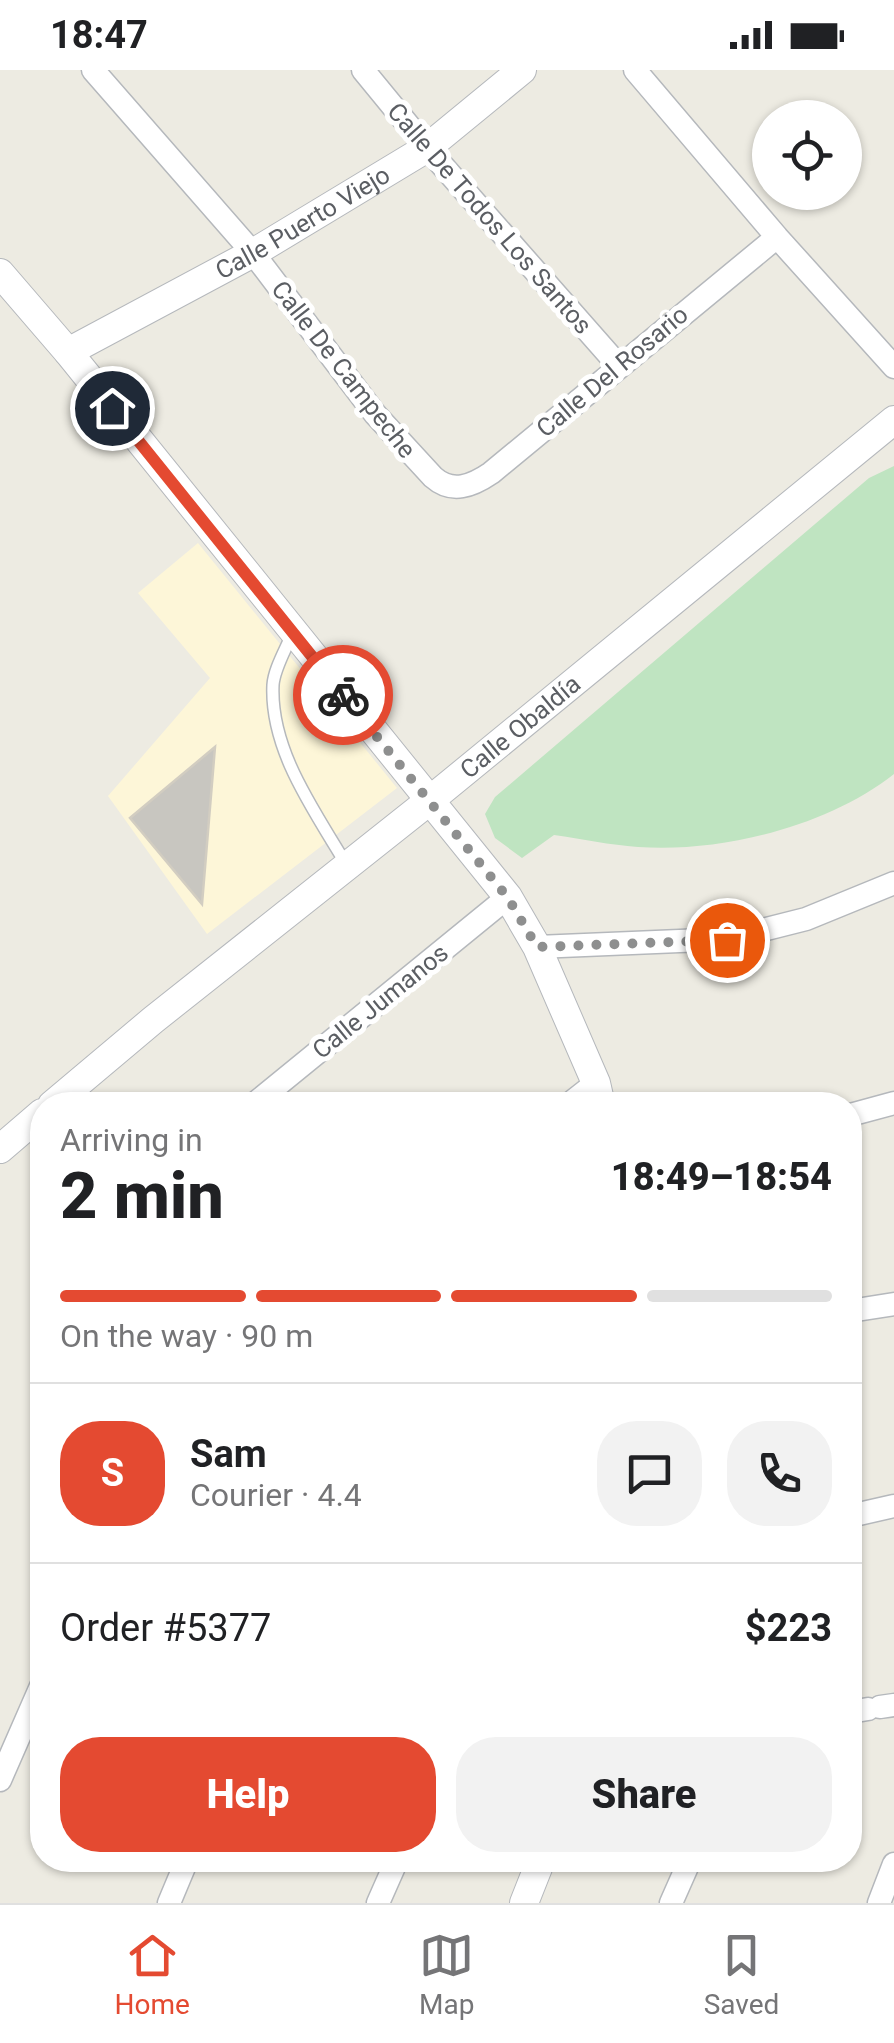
<!DOCTYPE html>
<html lang="en">
<head>
<meta charset="utf-8">
<style>
  body { margin:0; font-family:Roboto,sans-serif; background:#f2f2f2; color:#202124; height:100vh; display:flex; flex-direction:column; font-size:38px; white-space:nowrap }
  * { box-sizing:border-box; margin:0 }
  p { font-size:32px; color:#757577 }
  .icon { flex:none; width:55px; height:55px; fill:none; stroke:currentColor; stroke-width:2; stroke-linecap:round; stroke-linejoin:round }
  .map { position:relative; flex:1; overflow:hidden }
  .side { position:absolute; left:30px; top:1022px; width:832px; height:780px; display:flex; flex-direction:column; background:#fff; border-radius:40px; box-shadow:0 2px 8px #0004 }
  .side>* { flex:none }
  .controls { position:absolute; left:752px; top:30px; display:grid; gap:20px }
  .controls a { display:grid; place-items:center; width:110px; height:110px; border-radius:50%; background:#fff; box-shadow:0 2px 8px #0004; font-size:50px }
  .pin { position:absolute; display:grid; place-items:center; width:85px; height:85px; color:#fff; margin:-42px; border:5px solid #fff; border-radius:50%; box-shadow:0 2px 10px #0007 }
  .courier { position:absolute; display:grid; place-items:center; width:100px; height:100px; margin:-50px; border:8px solid #e44a31; border-radius:50%; background:#fff; color:#222; box-shadow:0 2px 12px #0007 }
  .head em { font-style:normal; font-weight:800 }
  .head div { display:flex; flex-direction:column-reverse }
  .head { display:flex; align-items:center; justify-content:space-between; height:170px; padding:0 30px }
  h1 { font-size:65px; font-weight:800; line-height:75px }
  .bar { display:grid; grid-template-columns:repeat(4,1fr); gap:15px 10px; align-content:center; height:120px; padding:0 30px }
  .bar i { height:12px; border-radius:8px; background:#e0e0e0 }
  .bar .on { background:#e44a31 }
  .bar p { grid-column:span 4 }
  .line { display:flex; align-items:center; gap:25px; padding:0 30px; border-top:2px solid #e0e0e0 }
  .line div { flex:1 }
  .round { display:grid; place-items:center; flex:none; width:105px; height:105px; border-radius:40px; background:#f2f2f2 }
  .action { display:flex; gap:20px; margin-top:auto; padding:20px 30px }
  .action a { flex:1; height:115px; border-radius:40px; background:#e44a31; color:#fff; font-size:40px; font-weight:800; line-height:115px; text-align:center }
  .action a+a { background:#f2f2f2; color:#202124 }
  .status { display:flex; justify-content:space-between; align-items:center; height:70px; padding:0 50px; background:#fff; direction:ltr }
  .status svg { height:28px; fill:currentColor }
  .tabs { display:flex; justify-content:space-around; align-items:center; height:140px; border-top:2px solid #e0e0e0; background:#fff; font-size:28px; color:#757577 }
  .tabs a { display:grid; justify-items:center; gap:5px }
  .tabs .on { color:#e44a31 }
  .map>svg:first-child { display:block }
</style>
</head>
<body>
<div class="status"><b>18:47</b><svg viewBox="0 0 49 12"><path d="M0 12V9h3v3zM5 12V6h3v6zM10 12V3h3v9zM15 12V0h3v12zM26 1h20v11H26zM47 4h2v5h-2z"/></svg></div>
<div class="map">
<svg width="894" height="1833" viewBox="0 0 894 1833">
  <rect width="100%" height="100%" fill="#edebe2"/>
  <path fill="#fdf6d8" d="M198,473L397,718L207,864L108,726L210,608L138,523Z"/>
  <path fill="#bfe4c1" d="M894,396V704C828,756 722,783 638,777C610,775 582,769 554,765L522,788L495,768L485,744L495,727L869,408Z"/>
  <path fill="#c8c6c0" stroke="#d2cdc1" stroke-width="2.5" d="M215,677L202,834L130,748Z"/>
  <g fill="none" stroke-linecap="round" stroke-linejoin="round">
    <defs>
      <path id="service" d="M292,564C286,579 274,599 273,615C270,680 314,740 346,794"/>
      <path id="minor" d="M93,0L253,183L375,344L433,407C452,424 472,416 491,403L777,167
        M363,0L427,78L618,295
        M635,0L777,167L894,297
        M537,877L727,869L806,849L894,813
        M253,1035L508,827
        M568,1035L596,1013
        M850,1045L894,1033
        M850,1241L894,1234
        M850,1446L894,1436
        M880,1637L894,1635
        M850,1642L868,1639
        M0,1710L42,1614
        M169,1833L187,1790
        M378,1833L397,1790
        M671,1833L690,1790
        M879,1833L894,1794"/>
      <g id="tertiary">
        <path d="M0,203L68,282L508,827L537,877L596,1013L601,1035"/>
        <path id="s1" d="M68,282L253,183L427,78L522,0"/>
        <path id="s2" d="M52,1035L153,950L429,731L894,350"/>
        <path d="M0,1079L42,1043"/>
        <path d="M524,1833L541,1790"/>
      </g>
    </defs>
    <use href="#service" stroke="#b5b8bc" stroke-width="14"/>
    <use href="#minor" stroke="#b5b8bc" stroke-width="25"/>
    <use href="#tertiary" stroke="#b5b8bc" stroke-width="30"/>
    <use href="#service" stroke="#fff" stroke-width="11"/>
    <use href="#minor" stroke="#fff" stroke-width="22"/>
    <use href="#tertiary" stroke="#fff" stroke-width="28"/>
  </g>
  <g fill="none" stroke-linecap="round" stroke-linejoin="round">
    <path stroke="#8e8f8f" stroke-width="10" stroke-dasharray="0 18" d="M343,625L508,828L537,877L727,870"/>
    <path stroke="#e44a31" stroke-width="12" d="M112,338L343,625"/>
  </g>
  <g text-anchor="middle" stroke-width="10" stroke-linejoin="round" paint-order="stroke">
    <g font-size="25" fill="#5b5e63" stroke="#fff">
      <text transform="translate(490 148) rotate(49)" y="9">Calle De Todos Los Santos</text>
      <text dy="9" stroke="none"><textPath href="#s1" startOffset="268">Calle Puerto Viejo</textPath></text>
      <text transform="translate(344 299) rotate(52)" y="9">Calle De Campeche</text>
      <text transform="translate(612 301) rotate(-40)" y="9">Calle Del Rosario</text>
      <text dy="9" stroke="none"><textPath href="#s2" startOffset="602">Calle Obaldía</textPath></text>
      <text transform="translate(380 931) rotate(-39)" y="9">Calle Jumanos</text>
    </g>
  </g>
</svg>
<div class="controls">
<a><svg class="icon" aria-label="locate" viewBox="0 0 24 24"><circle cx="12" cy="12" r="6"/><path d="M12 2v4M12 18v4M2 12h4M18 12h4"/></svg></a>
</div>
<div class="pin" style="left:727px;top:870px;background:#ea580c"><svg class="icon" aria-label="bag" viewBox="0 0 24 24"><path d="M5 8h14l-1 12H6zM9 8a3 3 0 0 1 6 0"/></svg></div>
<div class="pin" style="left:112px;top:338px;background:#1f2937"><svg class="icon" aria-label="home" viewBox="0 0 24 24"><path d="M3 11l9-7 9 7M6 9v11h12V9"/></svg></div>
<div class="courier" style="left:343px;top:625px"><svg class="icon" aria-label="bike" viewBox="0 0 24 24"><circle cx="6" cy="16" r="4"/><circle cx="18" cy="16" r="4"/><path d="M6 16l4-8h5l3 8M10 8l3 8H6M13 5h3"/></svg></div>
<section class="side">
<div class="head"><div><h1>2 min</h1><p>Arriving in</p></div><em>18:49–18:54</em></div>
<div class="bar"><i class="on"></i><i class="on"></i><i class="on"></i><i></i><p>On the way · 90 m</p></div>
<div class="line" style="height:180px"><b class="round" style="background:#e44a31;color:#fff">S</b><div><b>Sam</b><p>Courier · 4.4</p></div><a class="round"><svg class="icon" aria-label="chat" viewBox="0 0 24 24"><path d="M4 5h16v11H9l-5 4z"/></svg></a><a class="round"><svg class="icon" aria-label="phone" viewBox="0 0 24 24"><path d="M5 4h4l2 5-3 2q2 4 5 5l2-3 5 2v4C11 20 4 13 5 4z"/></svg></a></div>
<div class="line" style="height:130px"><div>Order #5377</div><b>$223</b></div>
<div class="action"><a>Help</a><a>Share</a></div>
</section>
</div>
<nav class="tabs">
<a class="on"><svg class="icon" aria-label="home" viewBox="0 0 24 24"><path d="M3 11l9-7 9 7M6 9v11h12V9"/></svg>Home</a>
<a><svg class="icon" aria-label="map" viewBox="0 0 24 24"><path d="M3 6l6-2 6 2 6-2v14l-6 2-6-2-6 2zM9 4v14M15 6v14"/></svg>Map</a>
<a><svg class="icon" aria-label="saved" viewBox="0 0 24 24"><path d="M7 4h10v16l-5-4-5 4z"/></svg>Saved</a>
</nav>
</body>
</html>
